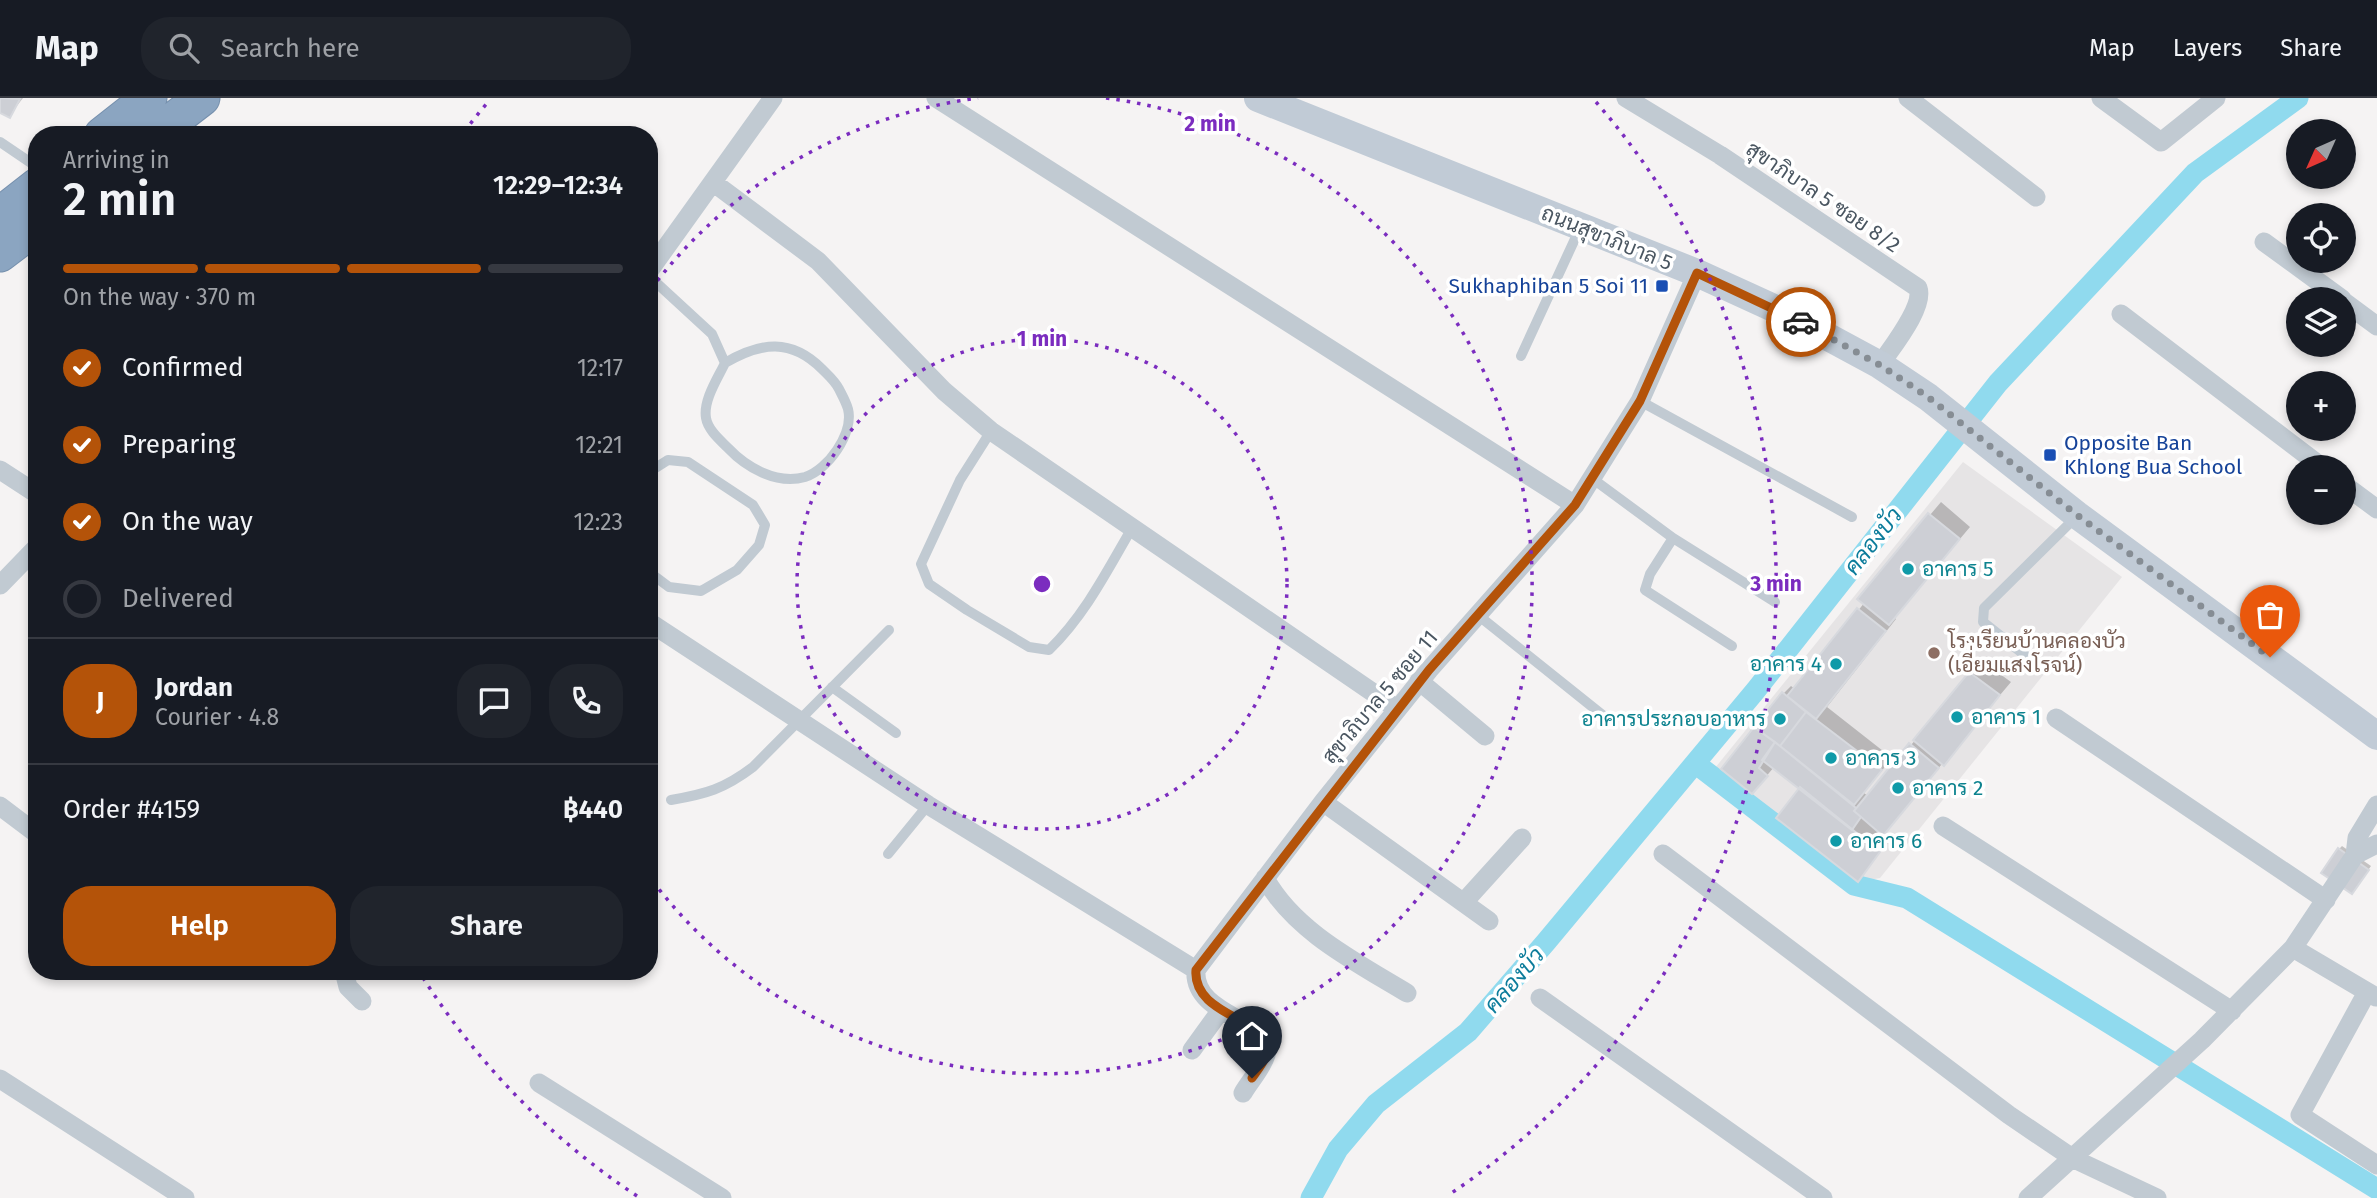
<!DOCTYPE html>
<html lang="en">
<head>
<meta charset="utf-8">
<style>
  body { margin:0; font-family:"Fira Sans",Sarabun,sans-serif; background:#20242c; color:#f1f3f6; height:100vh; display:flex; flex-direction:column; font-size:26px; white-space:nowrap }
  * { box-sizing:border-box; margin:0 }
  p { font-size:23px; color:#9ea1a6 }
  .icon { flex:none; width:38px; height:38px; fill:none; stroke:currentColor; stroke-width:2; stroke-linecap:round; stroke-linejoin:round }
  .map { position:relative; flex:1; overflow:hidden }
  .side { position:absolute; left:28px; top:28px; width:630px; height:854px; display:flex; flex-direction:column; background:#171b24; border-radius:28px; box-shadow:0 4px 10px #0003 }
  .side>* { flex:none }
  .needle { width:46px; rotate:225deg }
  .buttons { position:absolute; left:2286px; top:21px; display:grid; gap:14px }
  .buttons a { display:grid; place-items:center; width:70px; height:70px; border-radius:50%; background:#171b24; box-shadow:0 4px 10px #0003; font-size:35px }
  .pin { position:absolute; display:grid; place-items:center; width:60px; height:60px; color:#fff; margin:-72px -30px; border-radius:50% 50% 50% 0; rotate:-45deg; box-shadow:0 0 7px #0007 }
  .pin .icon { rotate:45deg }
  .courier { position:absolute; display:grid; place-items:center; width:70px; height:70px; margin:-35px; border:5px solid #b45309; border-radius:50%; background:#fff; color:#222; box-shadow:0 2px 9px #0007 }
  .head em { font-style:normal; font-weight:600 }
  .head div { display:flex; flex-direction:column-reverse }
  .head { display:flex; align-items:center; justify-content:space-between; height:119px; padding:0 35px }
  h1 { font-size:46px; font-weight:600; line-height:52px }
  .bar { display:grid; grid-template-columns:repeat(4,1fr); gap:10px 7px; align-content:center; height:84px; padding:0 35px }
  .bar i { height:9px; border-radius:5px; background:#363941 }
  .bar .on { background:#b45309 }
  .bar p { grid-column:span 4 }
  .line { display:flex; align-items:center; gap:18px; padding:0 35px; border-top:2px solid #363941 }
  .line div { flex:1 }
  .round { display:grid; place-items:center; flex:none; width:74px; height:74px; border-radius:28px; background:#20242c }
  ol { padding:0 35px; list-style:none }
  li { display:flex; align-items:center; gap:21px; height:77px }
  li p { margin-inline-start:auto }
  li .icon { padding:7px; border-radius:50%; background:#b45309; color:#fff; stroke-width:4 }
  li:last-child { color:#9ea1a6 }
  li i { width:38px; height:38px; border:4px solid #363941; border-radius:50% }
  .cta { display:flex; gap:14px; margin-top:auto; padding:14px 35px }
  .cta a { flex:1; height:80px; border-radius:28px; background:#b45309; color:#fff; font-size:28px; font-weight:600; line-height:80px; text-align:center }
  .cta a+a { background:#20242c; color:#f1f3f6 }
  header { display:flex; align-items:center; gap:42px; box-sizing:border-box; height:98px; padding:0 35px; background:#171b24; border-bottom:2px solid #363941 }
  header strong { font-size:33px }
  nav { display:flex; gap:38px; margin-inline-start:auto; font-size:24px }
  .search { width:490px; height:63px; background:#20242c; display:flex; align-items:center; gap:18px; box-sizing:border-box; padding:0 24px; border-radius:28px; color:#9ea1a6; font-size:26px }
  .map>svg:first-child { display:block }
</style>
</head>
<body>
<header>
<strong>Map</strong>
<div class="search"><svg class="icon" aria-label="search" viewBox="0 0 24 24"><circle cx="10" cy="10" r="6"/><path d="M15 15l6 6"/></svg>Search here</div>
<nav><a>Map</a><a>Layers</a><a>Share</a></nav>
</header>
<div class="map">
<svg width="2377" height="1100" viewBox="0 0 2377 1100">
  <rect width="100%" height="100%" fill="#f5f3f3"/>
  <path fill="#e6e4e5" d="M1963,364L2122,479L1880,780L1858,784L1715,670Z"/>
  <path fill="#0003" d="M0,0H23L9,18L0,13Z
    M1941,404L1970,429L1894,519L1896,521L1827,609L1892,660L1864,695L1868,698L1982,563L2011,584L1883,736L1890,742L1858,781L1801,691L1774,669L1759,687L1723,670L1783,596L1791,588L1795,591L1865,504L1860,500Z
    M2342,748L2371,768L2355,791L2339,751Z"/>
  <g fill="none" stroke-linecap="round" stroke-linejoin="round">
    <path stroke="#90daee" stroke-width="21" d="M1696,666L1854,787L1907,800L2377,1091
      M1311,1100L1338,1051L1376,1006L1468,934L1546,844L1756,592L1998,285L2195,75L2298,0"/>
  </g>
  <path fill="#cdcfd5" stroke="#d7d9de" stroke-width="2" d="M0,0L20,1L10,20L0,15Z
    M1928,415L1960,441L1889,527L1857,501Z
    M1857,510L1886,533L1816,621L1787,598Z
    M1969,574L2000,597L1944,668L1913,642Z
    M1782,594L1806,614L1780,648L1754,629Z
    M1806,614L1882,672L1854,707L1780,648Z
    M1754,629L1775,644L1759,670L1768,678L1752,696L1721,671Z
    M1775,644L1856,710L1854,713L1861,719L1852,732L1762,662Z
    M1909,645L1939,670L1883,738L1854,713Z
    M1800,689L1880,754L1858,784L1776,720Z
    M2338,750L2369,772L2352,796L2321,775Z"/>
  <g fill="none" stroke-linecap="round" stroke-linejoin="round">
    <defs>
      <path id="highway" d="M102,37L149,0
        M154,37L202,0
        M0,117L37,88
        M0,156L37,128"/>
    </defs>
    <use href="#highway" stroke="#7690ad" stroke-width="37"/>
    <path stroke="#c1cad2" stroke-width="10" d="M0,44L37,69
      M649,178L712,236L725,265C718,280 703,302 706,320C708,332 720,342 728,350C746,369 776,387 805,379C828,372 854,335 848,311C846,304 842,297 839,291C835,283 828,277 822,271C791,240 761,244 725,265
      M1521,258L1580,130
      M1640,303L1852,419
      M991,333L960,382L921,466L929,486L967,512L1029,549L1049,552C1085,517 1107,473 1132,430
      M649,374L668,362L688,364L753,407L765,427L759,447L737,472L701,493L669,489L649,474
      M1593,381L1673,440L1775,504
      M1673,440L1650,476L1645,492L1732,548
      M1479,518L1610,623
      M2031,562L1983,524L1984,510L2075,420
      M832,589L896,635
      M671,702C706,696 724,691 753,669L889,532
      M888,756L928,707"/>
    <path stroke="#c1cad2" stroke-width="19" d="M936,0L1575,407
      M1626,0L1720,57L1918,190C1925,209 1891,250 1880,267
      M1908,0L2036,99
      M2101,0L2161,44L2216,0
      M714,85L818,163L944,293L991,333L1397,611
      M2264,144L2342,201
      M649,173L773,0
      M2343,203L2377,228
      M2121,216L2322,369
      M0,372L37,396
      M2343,386L2377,411
      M0,487L37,449
      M649,524L928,707L1196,872
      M1419,583L1485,638
      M2056,620L2326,802
      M1323,704L1489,823
      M0,708L37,736
      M1943,728L2232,913
      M1663,756L2009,1017L2074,1061L2157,1100
      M2355,757L2377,746
      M1265,780C1294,833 1356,864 1407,895
      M1464,804L1522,740
      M2293,850L2376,899
      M344,873L348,889L362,903
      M2367,894L2300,1017L2377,1067
      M1540,900L1823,1100
      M1192,952L1221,912
      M0,981L185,1100
      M539,985L722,1100
      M1243,995C1250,983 1262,970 1266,957C1278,922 1192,920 1196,872L1323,704L1429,572L1575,407L1640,303L1697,175
      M2028,1100L2202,942L2293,850L2355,757L2357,740L2377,707"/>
    <path stroke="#c1cbd6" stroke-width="28" d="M1258,0L1697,175L1780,213L1880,267L1928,299L2077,417L2377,638"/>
    <use href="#highway" stroke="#8ba5c1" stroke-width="35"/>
  </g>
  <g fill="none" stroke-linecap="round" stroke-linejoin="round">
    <path stroke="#868d94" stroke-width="7" stroke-dasharray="0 12.6" d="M1801,224L1880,267L1928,299L2077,417L2270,559"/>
    <path stroke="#b45309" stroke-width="9" d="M1252,980C1257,973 1264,964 1267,956C1277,921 1192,920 1196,872L1429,572L1575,407L1640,303L1697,175L1801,224"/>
  </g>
  <g fill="none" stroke="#7b2cbf" stroke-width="3.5" stroke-dasharray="3.5 7">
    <circle cx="1042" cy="486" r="245"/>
    <path d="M651 191A490 490 0 0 1 978 0M1106 0A490 490 0 1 1 651 781"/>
    <path d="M637 1098A734 734 0 0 1 420 875M464 34A734 734 0 0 1 488 4M1596 4A734 734 0 0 1 1447 1098"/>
  </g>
  <g fill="#1a4fb4" stroke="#fff" stroke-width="2.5">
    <rect x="1655" y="181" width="14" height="14" rx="3.5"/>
    <rect x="2043" y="350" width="14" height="14" rx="3.5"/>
  </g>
  <g fill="#0f9aa8" stroke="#fff" stroke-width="2.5">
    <circle cx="1908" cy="471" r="7"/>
    <circle cx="1836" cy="566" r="7"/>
    <circle cx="1957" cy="619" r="7"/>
    <circle cx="1780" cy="621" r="7"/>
    <circle cx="1831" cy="660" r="7"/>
    <circle cx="1898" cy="690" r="7"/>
    <circle cx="1836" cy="743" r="7"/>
  </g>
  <circle fill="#8d6e63" stroke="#fff" stroke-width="2.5" cx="1934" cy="555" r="7"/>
  <g text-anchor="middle" stroke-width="7" stroke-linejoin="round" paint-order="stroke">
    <g font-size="21" fill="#4a5661" stroke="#fff">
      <text transform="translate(1823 99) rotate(34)" y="7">สุขาภิบาล 5 ซอย 8/2</text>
      <text transform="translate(1607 140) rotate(22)" y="7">ถนนสุขาภิบาล 5</text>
      <text transform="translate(1380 599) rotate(-50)" y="7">สุขาภิบาล 5 ซอย 11</text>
    </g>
    <g font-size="21" fill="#164399" stroke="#fff" text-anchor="end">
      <text x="1648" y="195">Sukhaphiban 5 Soi 11</text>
      <text x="2064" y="352" text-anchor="start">Opposite Ban<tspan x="2064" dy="24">Khlong Bua School</tspan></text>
    </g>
    <g font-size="21" fill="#0d838f" stroke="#fff" text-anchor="start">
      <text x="1922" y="478">อาคาร 5</text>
      <text x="1822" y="573" text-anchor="end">อาคาร 4</text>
      <text x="1971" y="626">อาคาร 1</text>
      <text x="1766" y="628" text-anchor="end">อาคารประกอบอาหาร</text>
      <text x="1845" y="667">อาคาร 3</text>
      <text x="1912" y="697">อาคาร 2</text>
      <text x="1850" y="750">อาคาร 6</text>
    </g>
    <g font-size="21" fill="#785e54" stroke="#fff" text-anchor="start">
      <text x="1948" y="550">โรงเรียนบ้านคลองบัว<tspan x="1948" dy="24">(เอี่ยมแสงโรจน์)</tspan></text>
    </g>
    <g font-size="23" font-style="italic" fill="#0c7c9b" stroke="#fff">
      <text transform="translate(1873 443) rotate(-52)" y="8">คลองบัว</text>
      <text transform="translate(1514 882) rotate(-49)" y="8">คลองบัว</text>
    </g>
  </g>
  <circle cx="1042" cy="486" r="10" fill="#7b2cbf" stroke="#fff" stroke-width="3.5"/>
  <g font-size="21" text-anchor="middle" font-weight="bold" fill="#7b2cbf" stroke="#fff" stroke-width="7" stroke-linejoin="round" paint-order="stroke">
    <text x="1210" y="33">2 min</text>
    <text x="1042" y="248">1 min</text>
    <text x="1776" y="493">3 min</text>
  </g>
</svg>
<div class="buttons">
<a><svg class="needle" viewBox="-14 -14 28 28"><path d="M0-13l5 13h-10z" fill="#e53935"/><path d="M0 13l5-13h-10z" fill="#9ea1a6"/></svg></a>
<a><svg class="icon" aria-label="locate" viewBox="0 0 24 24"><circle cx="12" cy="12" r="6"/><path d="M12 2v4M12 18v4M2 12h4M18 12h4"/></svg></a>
<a><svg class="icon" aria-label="layers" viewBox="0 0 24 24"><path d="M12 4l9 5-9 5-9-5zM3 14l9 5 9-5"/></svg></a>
<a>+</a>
<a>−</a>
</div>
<div class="pin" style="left:2270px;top:559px;background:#ea580c"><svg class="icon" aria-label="bag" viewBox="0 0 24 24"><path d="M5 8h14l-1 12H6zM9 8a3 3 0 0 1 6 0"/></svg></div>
<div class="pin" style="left:1252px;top:980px;background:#1f2937"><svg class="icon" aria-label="home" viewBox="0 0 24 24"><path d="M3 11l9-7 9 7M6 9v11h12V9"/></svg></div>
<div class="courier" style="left:1801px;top:224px"><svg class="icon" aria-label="car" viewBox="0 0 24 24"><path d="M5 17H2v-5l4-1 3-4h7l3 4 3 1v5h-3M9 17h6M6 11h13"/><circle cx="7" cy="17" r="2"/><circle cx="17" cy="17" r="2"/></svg></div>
<section class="side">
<div class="head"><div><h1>2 min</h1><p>Arriving in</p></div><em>12:29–12:34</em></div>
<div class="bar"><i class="on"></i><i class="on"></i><i class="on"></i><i></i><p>On the way · 370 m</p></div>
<ol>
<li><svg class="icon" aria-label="check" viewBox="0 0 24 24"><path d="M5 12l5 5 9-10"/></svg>Confirmed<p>12:17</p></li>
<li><svg class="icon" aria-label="check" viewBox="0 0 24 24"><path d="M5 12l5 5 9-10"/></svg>Preparing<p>12:21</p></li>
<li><svg class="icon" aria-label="check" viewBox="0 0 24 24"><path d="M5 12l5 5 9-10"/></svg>On the way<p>12:23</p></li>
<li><i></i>Delivered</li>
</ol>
<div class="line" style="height:126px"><b class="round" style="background:#b45309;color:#fff">J</b><div><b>Jordan</b><p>Courier · 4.8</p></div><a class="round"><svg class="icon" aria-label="chat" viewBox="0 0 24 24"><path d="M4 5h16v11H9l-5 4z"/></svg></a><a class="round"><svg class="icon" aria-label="phone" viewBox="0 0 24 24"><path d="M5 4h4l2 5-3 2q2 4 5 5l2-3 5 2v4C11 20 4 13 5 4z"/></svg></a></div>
<div class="line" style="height:91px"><div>Order #4159</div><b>฿440</b></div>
<div class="cta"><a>Help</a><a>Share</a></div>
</section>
</div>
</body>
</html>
